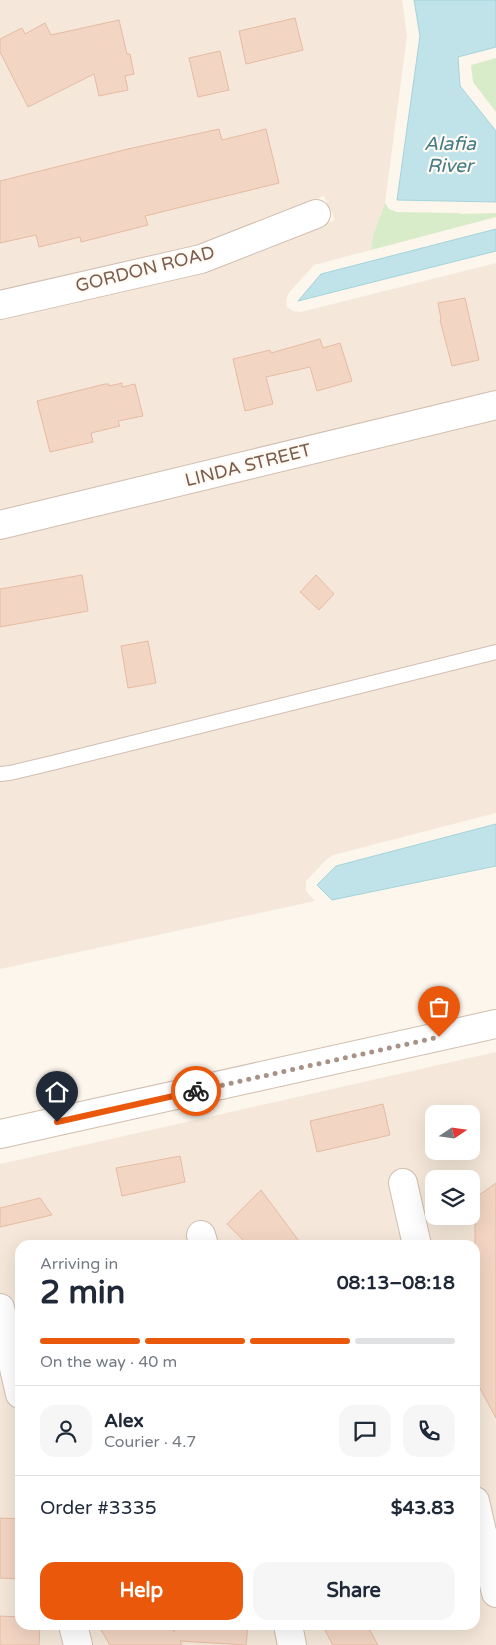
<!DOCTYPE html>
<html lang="en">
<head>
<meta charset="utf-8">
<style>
  body { margin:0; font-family:"Varela Round",sans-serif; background:#f6f6f7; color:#1f2937; height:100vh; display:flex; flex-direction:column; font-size:19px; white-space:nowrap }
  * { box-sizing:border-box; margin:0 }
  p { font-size:16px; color:#747a83 }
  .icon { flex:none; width:28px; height:28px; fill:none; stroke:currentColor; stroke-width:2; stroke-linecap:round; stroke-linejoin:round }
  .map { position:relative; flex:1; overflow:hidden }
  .side { position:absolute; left:15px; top:1240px; width:465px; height:390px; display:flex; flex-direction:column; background:#fff; border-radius:15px; box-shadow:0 5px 20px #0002 }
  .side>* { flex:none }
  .needle { width:32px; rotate:77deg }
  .tools { position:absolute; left:425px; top:1105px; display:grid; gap:10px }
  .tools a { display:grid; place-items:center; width:55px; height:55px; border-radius:10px; background:#fff; box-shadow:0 5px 20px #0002; font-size:25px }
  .pin { position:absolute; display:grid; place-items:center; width:42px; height:42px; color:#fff; margin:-51px -21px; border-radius:50% 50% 50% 0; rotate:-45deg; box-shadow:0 0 5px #0007 }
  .pin .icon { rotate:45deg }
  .courier { position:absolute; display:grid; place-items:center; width:50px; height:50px; margin:-25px; border:4px solid #ea580c; border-radius:50%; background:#fff; color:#222; box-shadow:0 1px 6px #0007 }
  .head em { font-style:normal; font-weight:700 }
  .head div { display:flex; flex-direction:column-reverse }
  .head { display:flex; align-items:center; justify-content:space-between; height:85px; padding:0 25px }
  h1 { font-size:32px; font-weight:700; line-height:38px }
  .bar { display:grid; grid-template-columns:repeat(4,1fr); gap:8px 5px; align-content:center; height:60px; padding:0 25px }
  .bar i { height:6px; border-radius:4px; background:#e0e1e3 }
  .bar .current { background:#ea580c }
  .bar p { grid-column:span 4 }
  .line { display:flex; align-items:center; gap:12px; padding:0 25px; border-top:1px solid #e0e1e3 }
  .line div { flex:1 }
  .round { display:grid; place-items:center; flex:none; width:52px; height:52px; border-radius:15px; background:#f6f6f7 }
  .primary-button { display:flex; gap:10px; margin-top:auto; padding:10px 25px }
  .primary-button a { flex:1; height:58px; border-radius:15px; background:#ea580c; color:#fff; font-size:20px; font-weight:700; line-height:58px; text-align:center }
  .primary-button a+a { background:#f6f6f7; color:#1f2937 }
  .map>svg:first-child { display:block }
</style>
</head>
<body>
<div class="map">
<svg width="496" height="1645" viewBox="0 0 496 1645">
  <rect width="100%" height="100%" fill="#fdf6ec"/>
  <path fill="#f5e8da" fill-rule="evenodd" d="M0,0H402L407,36L385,203L373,235L371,250L314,265L288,294L286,301L287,307L293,311L301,312L496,263V391L0,511V318L204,271L335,220L324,196L196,246L0,291Z
    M496,418V813L333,855L327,859L306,881V891L315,901L0,969V539Z
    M496,1052V1645H0V1164ZM434,1114H471V1151H434ZM434,1179H471V1216H434ZM20,1245H475V1625H20Z"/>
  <path fill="#d8ecc9" d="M496,58V112L473,82L471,65Z
    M385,203L389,209L397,212L459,213L461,214L496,213V217L371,250L373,235Z"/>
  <path fill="#bfe3e8" stroke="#a5d3da" d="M414,0H496V47L458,57L460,86L496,131V202L397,200L420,36Z
    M496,229V251L298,301L321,274Z
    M496,824V866L332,900L317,885L336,866Z"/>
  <path fill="#f3d5c3" stroke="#e6bba3" d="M295,18L303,50L246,64L239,31Z
    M119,20L127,54H130L134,74L125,76L128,90L99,96L94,74L28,107L0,52V39L22,28L25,34L45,23L51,35Z
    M220,51L229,90L198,97L189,58Z
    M219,129L222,140L266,129L279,183L145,216L148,225L81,242L80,237L39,247L36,235L0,243V181L128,149Z
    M465,298L479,360L452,366L440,320L441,319L438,303Z
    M320,339L323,348L340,343L352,381L317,391L310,367L266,377L273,404L245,411L233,359L270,350L271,353Z
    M122,383V387L135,384L143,416L118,421L120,426L91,433L93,442L50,452L37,401L105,384H109V386Z
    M82,575L88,611L0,627V589Z
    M316,575L334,594L319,610L300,592Z
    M148,641L156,683L128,688L121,646Z
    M383,1104L390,1135L317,1152L310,1121Z
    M180,1156L185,1182L122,1196L116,1168Z
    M496,1183V1418L475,1379V1198Z
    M261,1190L302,1245H248L227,1224Z
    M40,1198L52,1215L0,1227V1208Z
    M0,1518L20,1519V1579L0,1578Z
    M0,1616L20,1617V1625H40L39,1645H0Z
    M98,1625H170L174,1632V1625H248L246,1645L180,1641L182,1645H110Z
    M322,1625H367L378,1645H333Z"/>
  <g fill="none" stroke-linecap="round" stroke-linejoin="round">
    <defs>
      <path id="service" d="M0,774L10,773L52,763L496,652"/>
      <path id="minor" d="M0,305L201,259L316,214
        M0,525L496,405
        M0,1134L496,1024
        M403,1183L417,1245
        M201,1235L204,1245
        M0,1308L20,1394
        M475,1501L496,1593
        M73,1625L78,1645
        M288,1625L292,1645"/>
    </defs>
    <use href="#service" stroke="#d1beb0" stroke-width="16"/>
    <use href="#minor" stroke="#d1beb0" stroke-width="30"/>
    <use href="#service" stroke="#fff" stroke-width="14"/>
    <use href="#minor" stroke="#fff" stroke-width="28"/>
  </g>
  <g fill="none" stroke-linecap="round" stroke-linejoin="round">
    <path stroke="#a89285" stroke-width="5" stroke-dasharray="0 9" d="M196,1091L439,1037"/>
    <path stroke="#ea580c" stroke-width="6" d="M57,1122L196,1091"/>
  </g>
  <g text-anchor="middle" stroke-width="4.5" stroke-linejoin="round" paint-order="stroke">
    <g font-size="18" fill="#7a5c4d" stroke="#fffaf3">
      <text transform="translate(145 269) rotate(-14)" y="6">GORDON ROAD</text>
      <text transform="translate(248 465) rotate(-14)" y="6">LINDA STREET</text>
    </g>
    <g font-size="19" font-style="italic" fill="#437c86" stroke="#fffaf3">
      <text x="450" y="150">Alafia<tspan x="450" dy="22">River</tspan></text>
    </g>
  </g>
</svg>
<div class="tools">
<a><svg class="needle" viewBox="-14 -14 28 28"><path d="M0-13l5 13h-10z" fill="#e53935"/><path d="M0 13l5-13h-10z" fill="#747a83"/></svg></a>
<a><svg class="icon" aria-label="layers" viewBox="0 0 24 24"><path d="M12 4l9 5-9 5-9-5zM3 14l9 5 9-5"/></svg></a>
</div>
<div class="pin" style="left:439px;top:1037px;background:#ea580c"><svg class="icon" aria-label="bag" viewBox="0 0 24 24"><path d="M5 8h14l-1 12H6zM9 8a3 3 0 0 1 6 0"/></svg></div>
<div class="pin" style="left:57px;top:1122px;background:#1f2937"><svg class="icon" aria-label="home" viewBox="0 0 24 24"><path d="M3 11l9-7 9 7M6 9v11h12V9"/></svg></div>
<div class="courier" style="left:196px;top:1091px"><svg class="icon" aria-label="bike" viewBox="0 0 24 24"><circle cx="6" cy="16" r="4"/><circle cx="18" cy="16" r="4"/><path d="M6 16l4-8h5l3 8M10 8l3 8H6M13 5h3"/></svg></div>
<section class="side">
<div class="head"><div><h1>2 min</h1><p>Arriving in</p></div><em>08:13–08:18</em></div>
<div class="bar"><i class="current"></i><i class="current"></i><i class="current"></i><i></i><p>On the way · 40 m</p></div>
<div class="line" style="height:90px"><a class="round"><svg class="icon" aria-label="person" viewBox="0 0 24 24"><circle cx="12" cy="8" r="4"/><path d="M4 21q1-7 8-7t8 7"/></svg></a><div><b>Alex</b><p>Courier · 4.7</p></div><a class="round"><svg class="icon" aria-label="chat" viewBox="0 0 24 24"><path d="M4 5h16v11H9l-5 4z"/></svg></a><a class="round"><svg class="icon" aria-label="phone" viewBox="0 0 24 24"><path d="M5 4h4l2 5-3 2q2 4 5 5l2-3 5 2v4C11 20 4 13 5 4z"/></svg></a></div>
<div class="line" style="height:65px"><div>Order #3335</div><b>$43.83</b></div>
<div class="primary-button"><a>Help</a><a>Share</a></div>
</section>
</div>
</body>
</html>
